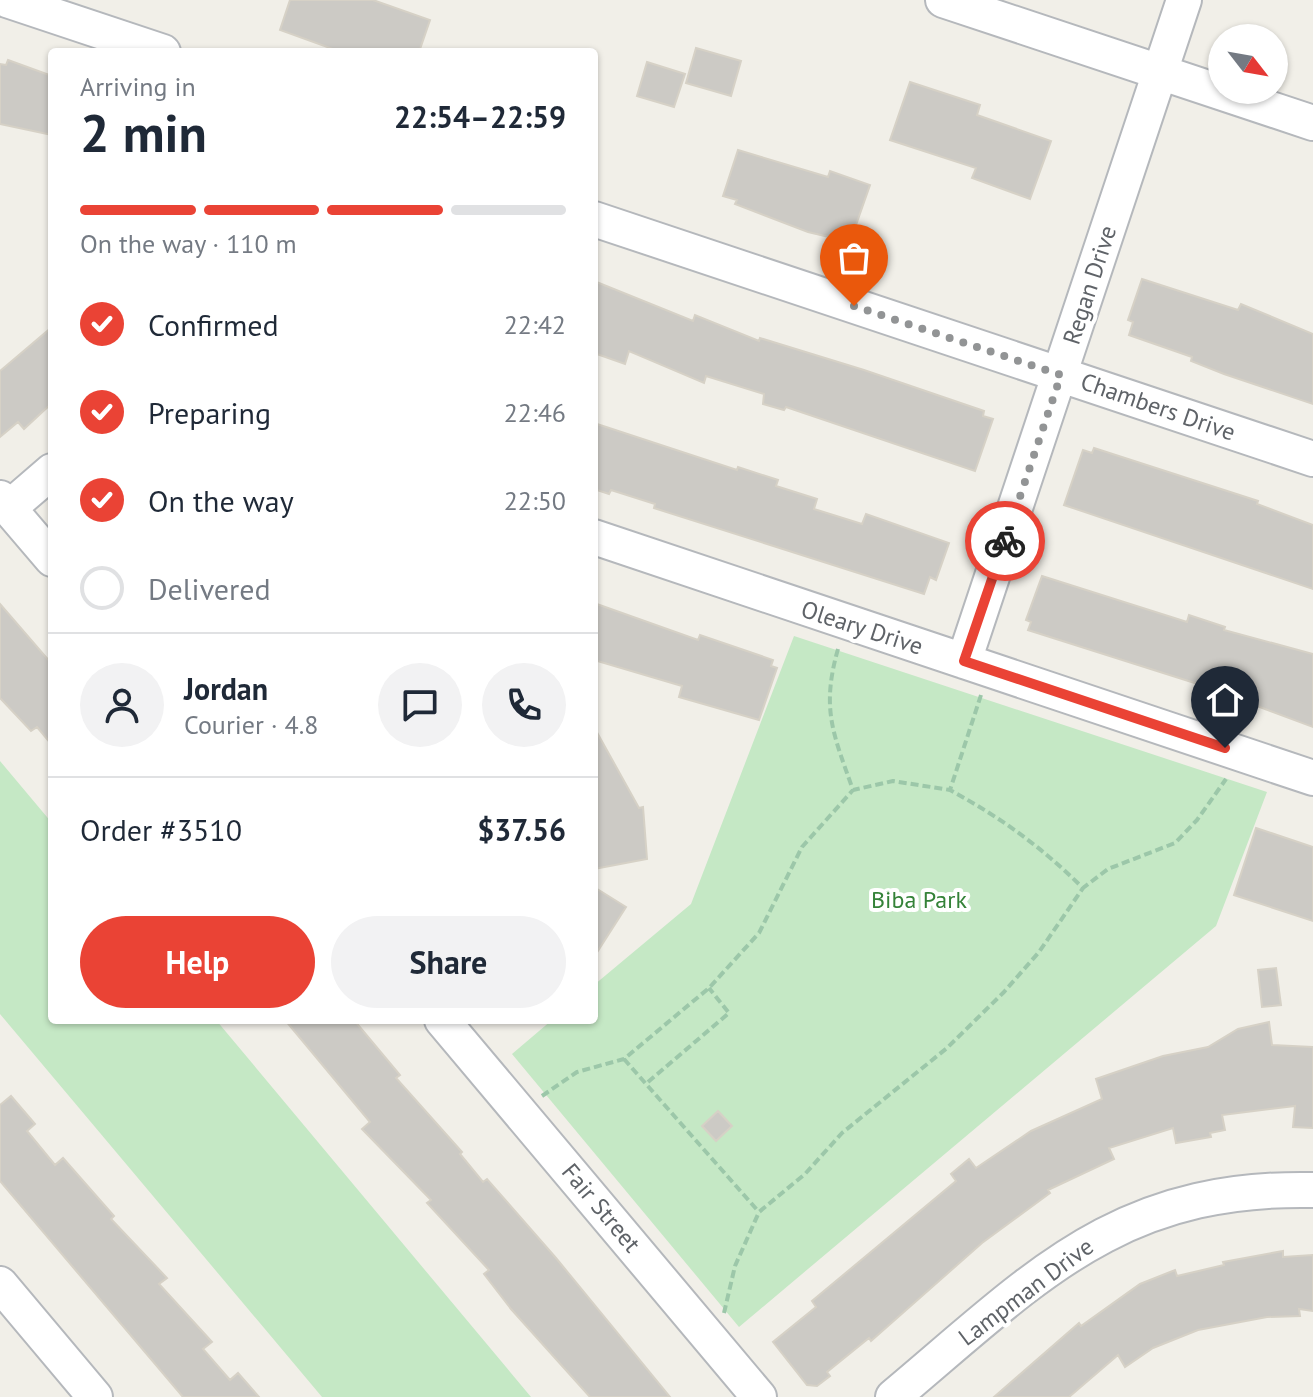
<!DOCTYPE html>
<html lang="en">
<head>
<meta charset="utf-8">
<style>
  body { margin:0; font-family:"PT Sans",sans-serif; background:#f2f2f3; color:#1f2937; height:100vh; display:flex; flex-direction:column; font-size:30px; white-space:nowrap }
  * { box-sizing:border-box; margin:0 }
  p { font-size:26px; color:#747a83 }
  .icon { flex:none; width:44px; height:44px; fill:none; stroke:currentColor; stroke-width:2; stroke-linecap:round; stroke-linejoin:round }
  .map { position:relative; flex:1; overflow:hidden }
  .details { position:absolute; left:48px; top:48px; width:550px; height:976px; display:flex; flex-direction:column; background:#fff; border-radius:8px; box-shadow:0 2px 6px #0004 }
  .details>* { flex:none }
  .needle { width:52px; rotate:121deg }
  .buttons { position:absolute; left:1208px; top:24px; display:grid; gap:16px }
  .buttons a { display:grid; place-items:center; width:80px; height:80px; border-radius:50%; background:#fff; box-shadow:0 2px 6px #0004; font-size:40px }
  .pin { position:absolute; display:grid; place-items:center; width:68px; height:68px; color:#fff; margin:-82px -34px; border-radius:50% 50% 50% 0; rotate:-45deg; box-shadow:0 0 8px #0007 }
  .pin .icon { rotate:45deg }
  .courier { position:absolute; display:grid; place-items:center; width:80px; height:80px; margin:-40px; border:6px solid #ea4335; border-radius:50%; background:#fff; color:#222; box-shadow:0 2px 10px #0007 }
  .headline em { font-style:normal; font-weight:700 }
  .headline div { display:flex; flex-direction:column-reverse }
  .headline { display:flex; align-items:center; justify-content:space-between; height:136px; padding:0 32px }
  h1 { font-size:52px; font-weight:700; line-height:60px }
  .bar { display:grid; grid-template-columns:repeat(4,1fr); gap:12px 8px; align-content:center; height:96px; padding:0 32px }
  .bar i { height:10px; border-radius:6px; background:#e0e1e3 }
  .bar .selected { background:#ea4335 }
  .bar p { grid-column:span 4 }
  .line { display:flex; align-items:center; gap:20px; padding:0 32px; border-top:2px solid #e0e1e3 }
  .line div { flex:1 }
  .round { display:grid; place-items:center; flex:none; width:84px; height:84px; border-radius:42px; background:#f2f2f3 }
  ol { padding:0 32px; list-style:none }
  li { display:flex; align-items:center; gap:24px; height:88px }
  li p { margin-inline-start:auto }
  li .icon { padding:8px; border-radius:50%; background:#ea4335; color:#fff; stroke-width:4 }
  li:last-child { color:#747a83 }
  li i { width:44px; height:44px; border:4px solid #e0e1e3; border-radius:50% }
  .primary-button { display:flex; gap:16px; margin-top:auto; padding:16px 32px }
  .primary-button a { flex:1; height:92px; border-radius:48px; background:#ea4335; color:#fff; font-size:32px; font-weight:700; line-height:92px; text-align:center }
  .primary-button a+a { background:#f2f2f3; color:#1f2937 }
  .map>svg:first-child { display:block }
</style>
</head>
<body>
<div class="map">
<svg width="1313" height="1397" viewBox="0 0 1313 1397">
  <rect width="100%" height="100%" fill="#f1efe8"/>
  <path fill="#c5e8c5" d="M794,636L1267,792L1216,926L739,1327L512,1054L552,1020H594V985L691,904Z
    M0,761L52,823V1020H216L531,1397H322L0,1014Z"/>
  <path fill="#cccac5" stroke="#d6d1c6" stroke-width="2" d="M290,0H373L430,20L419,52H341L280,30Z
    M696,48L741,61L731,96L686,83Z
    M8,60L52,76V135L0,124V64L6,65Z
    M647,62L685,74L674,107L637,96Z
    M910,82L980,105L977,115L1051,141L1030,199L972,178L976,168L890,140Z
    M738,150L828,177L830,171L870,185L850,242L808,232L735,204L737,200L723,196Z
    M1142,279L1238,310L1241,304L1313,334V404L1224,374L1191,361L1192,357L1129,335L1133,322L1128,320Z
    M594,281L693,321L695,315L759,341L760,338L864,370L984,411L983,416L993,419L975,471L786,407L784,410L763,404L764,394L706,376L704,383L629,351L625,364L594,353Z
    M52,327V403L24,429L18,422L0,437V371Z
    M594,423L737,470L738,467L778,480L776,486L817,499L814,509L862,524L866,514L949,543L936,580L930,577L924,594L654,508L655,504L611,490L609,494L594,489Z
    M1094,448L1258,501L1257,504L1313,525V589L1064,505L1083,450L1092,453Z
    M1042,576L1187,622L1189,615L1225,627L1224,630L1313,654V727L1201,685L1028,630L1031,622L1026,620Z
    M594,603L698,640L700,635L773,660L771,666L777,668L759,720L679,697L682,686L594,660Z
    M0,604L52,664V745L37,727L31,731L0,698Z
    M594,727L639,808L643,807L647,859L594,869Z
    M1256,828L1313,847V921L1234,895Z
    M594,887L626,907L594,957Z
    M1276,968L1281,1005L1262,1007L1258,970Z
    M285,1020H354L400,1075L396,1078L462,1152L460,1154L483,1182L487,1179L556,1258L670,1397H590L511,1309L484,1274L489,1270L427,1203L431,1200L362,1129L370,1122Z
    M1269,1022L1272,1045L1313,1047V1128L1293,1127L1295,1106L1222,1115L1225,1130L1210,1133L1211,1137L1176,1143L1173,1128L1109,1148L1114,1159L1048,1190L1050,1193L982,1243L871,1341L869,1338L827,1372L830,1376L817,1386L807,1385L773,1342L816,1307L812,1301L956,1181L951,1174L969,1159L976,1168L1031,1131L1102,1099L1096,1079L1163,1056L1208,1047L1238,1029Z
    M11,1096L35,1124L27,1131L55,1165L63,1158L114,1216L111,1219L167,1278L159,1284L212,1342L203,1349L230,1380L238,1373L259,1397H183L0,1181V1105Z
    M718,1111L732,1126L716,1141L702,1126Z
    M1283,1251V1257L1313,1255V1311L1299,1309L1300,1316L1267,1317L1198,1330L1153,1348L1125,1367L1118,1355L1069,1397H994L1079,1323L1081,1326L1140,1284L1175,1270L1177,1276L1224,1265L1223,1262Z"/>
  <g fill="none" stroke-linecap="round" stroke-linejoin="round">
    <defs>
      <path id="minor" d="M7,0L163,52
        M943,0L1313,123
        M594,219L1313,459
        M0,498L52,559
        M9,508L52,471
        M594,537L1313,778
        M964,661L1184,0
        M442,1020L759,1397
        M0,1284L95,1397
        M893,1397C1034,1279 1116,1186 1313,1190"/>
    </defs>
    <use href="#minor" stroke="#b5b8bc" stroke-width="38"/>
    <path stroke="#9cc7a9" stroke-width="4" stroke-dasharray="8 4" stroke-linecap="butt" d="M838,649C821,709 833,733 853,790L893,781L950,790
      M981,695L950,790C1003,819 1040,846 1083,888L1108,869L1175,843L1197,820L1226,779
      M624,1059L759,1212
      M648,1082L729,1013L709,988
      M542,1096L577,1072L624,1059L709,988L759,933L802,847L853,790
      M724,1313L735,1266L759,1212L805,1174L842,1133L947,1048L1004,992L1039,952L1083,888"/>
    <use href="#minor" stroke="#fff" stroke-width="34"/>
  </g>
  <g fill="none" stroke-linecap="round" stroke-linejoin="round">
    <path stroke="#929495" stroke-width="8" stroke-dasharray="0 14.4" d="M854,306L1061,375L1005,541"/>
    <path stroke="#ea4335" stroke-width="10" d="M1005,541L964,661L1225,748"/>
  </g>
  <g text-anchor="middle" stroke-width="8" stroke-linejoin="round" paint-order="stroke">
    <g font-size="24" fill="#5f6368" stroke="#fff">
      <text transform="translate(1090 285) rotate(-72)" y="8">Regan Drive</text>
      <text transform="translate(1158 407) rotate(19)" y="8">Chambers Drive</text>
      <text transform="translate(862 628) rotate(18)" y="8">Oleary Drive</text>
      <text transform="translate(601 1208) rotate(50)" y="8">Fair Street</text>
      <text transform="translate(1026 1292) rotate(-37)" y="8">Lampman Drive</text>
    </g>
    <g font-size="24" fill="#348238" stroke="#fff">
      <text x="919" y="908">Biba Park</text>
    </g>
  </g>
</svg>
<div class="buttons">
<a><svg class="needle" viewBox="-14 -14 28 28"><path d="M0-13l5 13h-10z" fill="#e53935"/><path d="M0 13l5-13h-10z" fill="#747a83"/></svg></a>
</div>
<div class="pin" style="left:854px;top:306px;background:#ea580c"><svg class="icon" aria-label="bag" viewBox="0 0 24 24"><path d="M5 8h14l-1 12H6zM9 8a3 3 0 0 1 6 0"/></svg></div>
<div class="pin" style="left:1225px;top:748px;background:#1f2937"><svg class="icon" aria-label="home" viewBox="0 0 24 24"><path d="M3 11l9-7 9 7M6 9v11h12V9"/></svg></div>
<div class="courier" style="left:1005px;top:541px"><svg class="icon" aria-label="bike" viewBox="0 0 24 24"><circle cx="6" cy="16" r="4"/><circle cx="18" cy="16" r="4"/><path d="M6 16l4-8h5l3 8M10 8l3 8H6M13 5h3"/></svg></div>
<section class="details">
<div class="headline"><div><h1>2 min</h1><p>Arriving in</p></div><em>22:54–22:59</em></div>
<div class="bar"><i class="selected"></i><i class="selected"></i><i class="selected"></i><i></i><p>On the way · 110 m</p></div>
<ol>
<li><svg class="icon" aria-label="check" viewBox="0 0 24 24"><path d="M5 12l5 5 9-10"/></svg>Confirmed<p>22:42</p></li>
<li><svg class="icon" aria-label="check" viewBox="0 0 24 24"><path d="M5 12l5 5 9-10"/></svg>Preparing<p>22:46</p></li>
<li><svg class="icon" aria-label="check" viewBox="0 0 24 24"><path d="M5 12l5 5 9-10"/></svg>On the way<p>22:50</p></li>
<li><i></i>Delivered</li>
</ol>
<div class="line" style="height:144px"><a class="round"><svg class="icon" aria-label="person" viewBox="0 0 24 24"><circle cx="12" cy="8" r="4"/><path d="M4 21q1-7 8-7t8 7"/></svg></a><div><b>Jordan</b><p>Courier · 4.8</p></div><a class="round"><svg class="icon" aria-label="chat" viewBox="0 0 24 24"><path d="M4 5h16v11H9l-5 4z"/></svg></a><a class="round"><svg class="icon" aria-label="phone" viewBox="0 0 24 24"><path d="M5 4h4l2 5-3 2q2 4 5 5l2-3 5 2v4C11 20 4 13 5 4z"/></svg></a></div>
<div class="line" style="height:104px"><div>Order #3510</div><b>$37.56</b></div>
<div class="primary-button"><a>Help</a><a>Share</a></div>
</section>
</div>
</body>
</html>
